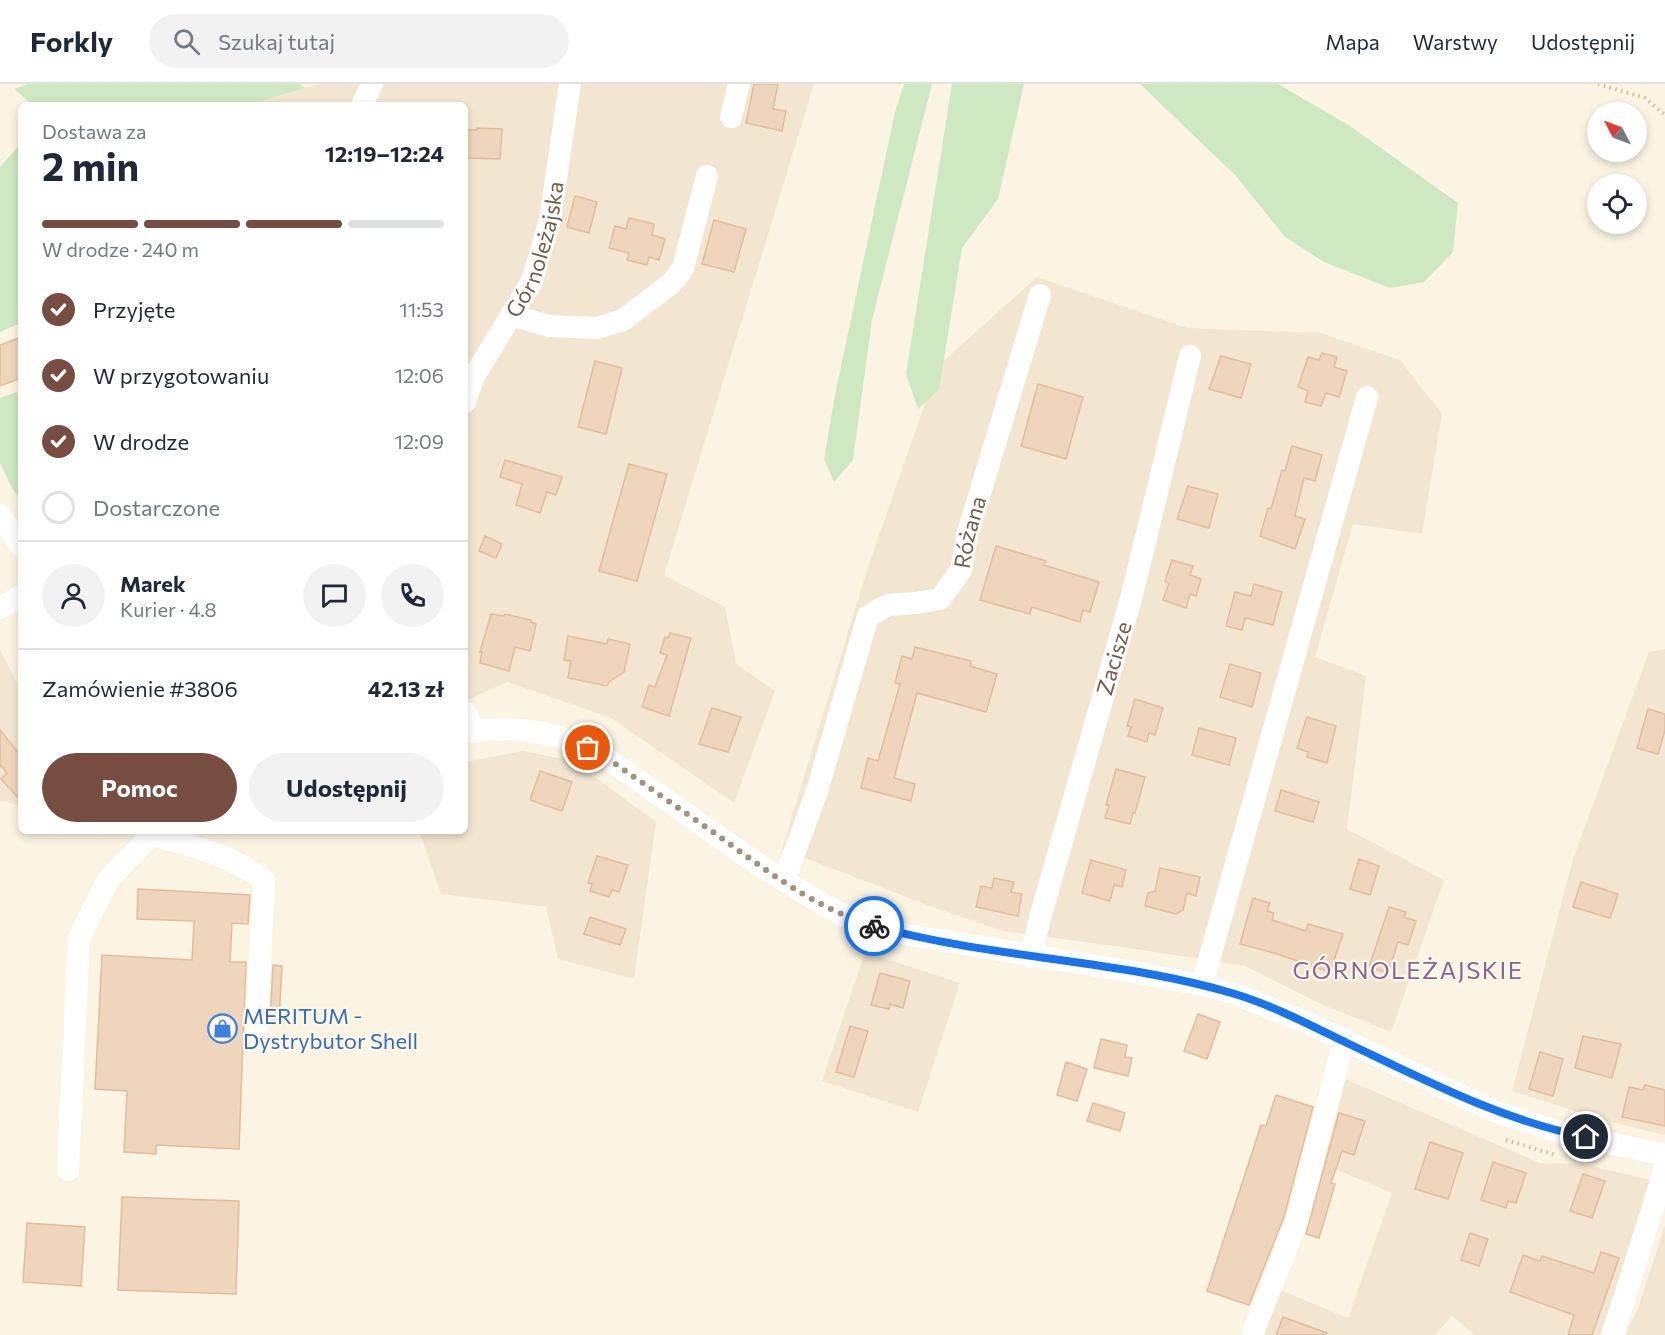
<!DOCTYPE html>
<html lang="pl">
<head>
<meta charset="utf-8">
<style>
  body { margin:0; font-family:Commissioner,sans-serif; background:#f2f2f3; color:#1f2937; height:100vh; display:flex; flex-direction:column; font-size:22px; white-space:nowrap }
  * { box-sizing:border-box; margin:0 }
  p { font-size:20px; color:#747a83 }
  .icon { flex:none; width:33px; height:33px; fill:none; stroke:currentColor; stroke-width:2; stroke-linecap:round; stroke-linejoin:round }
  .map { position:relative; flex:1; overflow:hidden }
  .drawer { position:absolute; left:18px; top:18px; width:450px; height:732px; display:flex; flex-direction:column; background:#fff; border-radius:9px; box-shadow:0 3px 9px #0003 }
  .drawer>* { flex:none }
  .needle { width:39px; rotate:311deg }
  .tools { position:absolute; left:1587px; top:18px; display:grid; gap:12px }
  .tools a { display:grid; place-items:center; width:60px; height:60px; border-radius:50%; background:#fff; box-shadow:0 3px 9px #0003; font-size:30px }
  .pin { position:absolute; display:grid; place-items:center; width:51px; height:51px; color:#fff; margin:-26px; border:3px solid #fff; border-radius:50%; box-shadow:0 2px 6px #0007 }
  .courier { position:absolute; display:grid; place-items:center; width:60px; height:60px; margin:-30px; border:4px solid #1a73e8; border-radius:50%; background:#fff; color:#222; box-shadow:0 2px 8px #0007 }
  .headline em { font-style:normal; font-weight:700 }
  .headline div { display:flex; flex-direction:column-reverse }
  .headline { display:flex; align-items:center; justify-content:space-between; height:102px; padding:0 24px }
  h1 { font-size:39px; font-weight:700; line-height:45px }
  .bar { display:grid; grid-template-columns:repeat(4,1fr); gap:9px 6px; align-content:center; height:72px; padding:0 24px }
  .bar i { height:8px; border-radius:4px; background:#e0e1e3 }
  .bar .on { background:#764d40 }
  .bar p { grid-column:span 4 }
  .line { display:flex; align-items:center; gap:15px; padding:0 24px; border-top:2px solid #e0e1e3 }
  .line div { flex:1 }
  .round { display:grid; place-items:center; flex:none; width:63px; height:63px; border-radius:32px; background:#f2f2f3 }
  ol { padding:0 24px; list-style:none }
  li { display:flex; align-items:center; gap:18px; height:66px }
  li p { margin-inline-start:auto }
  li .icon { padding:6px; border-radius:50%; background:#764d40; color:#fff; stroke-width:4 }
  li:last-child { color:#747a83 }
  li i { width:33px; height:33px; border:3px solid #e0e1e3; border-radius:50% }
  .action { display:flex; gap:12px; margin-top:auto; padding:12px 24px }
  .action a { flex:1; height:69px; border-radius:36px; background:#764d40; color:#fff; font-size:24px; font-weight:700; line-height:69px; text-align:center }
  .action a+a { background:#f2f2f3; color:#1f2937 }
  header { display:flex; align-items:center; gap:36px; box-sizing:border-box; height:84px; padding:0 30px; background:#fff; border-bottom:2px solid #e0e1e3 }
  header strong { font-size:28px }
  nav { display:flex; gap:33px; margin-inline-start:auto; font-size:21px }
  .search { width:420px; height:54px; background:#f2f2f3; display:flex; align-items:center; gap:15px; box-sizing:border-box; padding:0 21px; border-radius:33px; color:#747a83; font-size:22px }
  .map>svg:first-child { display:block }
</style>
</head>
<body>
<header>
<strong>Forkly</strong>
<div class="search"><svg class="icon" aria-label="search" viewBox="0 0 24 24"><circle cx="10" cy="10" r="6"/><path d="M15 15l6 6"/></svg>Szukaj tutaj</div>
<nav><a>Mapa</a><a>Warstwy</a><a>Udostępnij</a></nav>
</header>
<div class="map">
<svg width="1665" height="1251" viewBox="0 0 1665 1251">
  <rect width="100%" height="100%" fill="#fbf4e2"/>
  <path fill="#f2e6d1" d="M318,0H814L664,491L725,523L736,580L775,607L734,719L611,634L507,598L465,617V21H248Z
    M1037,193L1187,244L1320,249L1400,276L1442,330L1422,450L1353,440L1315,573L1366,592L1347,745L1444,796L1391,948L1323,921L1245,882L1136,865L1003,847L927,821L782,765L867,486L938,282Z
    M1665,565V1051L1599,1035L1512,1007L1573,775L1649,568Z
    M0,566L21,606V722L0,716Z
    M523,667L573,677L656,738L634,895L558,875L546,823L441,810L419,747H465V678Z
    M865,868L960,899L918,1028L822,997Z
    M1343,994L1540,1079L1582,1080L1651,1096L1600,1251H1475L1452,1232L1435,1251H1262L1280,1206L1348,1234L1392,1109L1316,1077Z
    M1665,1141V1251H1625L1638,1224Z"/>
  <path fill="#cee8c2" d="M28,0H299L305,4L248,21H33L14,5Z
    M904,0H932L872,236L853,376L834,398L824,375L836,306L895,28Z
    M952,0H1024L998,115L962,164L939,305L918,325L906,290Z
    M1140,0H1278L1350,42L1458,119L1453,168L1424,198L1390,204L1324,178L1285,153L1236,92Z
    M21,59V239L0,248V83Z
    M17,308L21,318V417L12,404L0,379V314Z"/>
  <path fill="#efd5bb" stroke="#e1bd9c" stroke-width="1.5" d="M754,0H778L773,25L786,27L782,47L746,39Z
    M477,44L502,45L500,75L465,74V46H477Z
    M575,112L597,118L589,149L567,143Z
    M629,134L654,140L652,151L665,155L659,176L649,173L647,181L627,176L629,169L609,164L615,142L626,145Z
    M714,136L746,145L734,188L702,180Z
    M21,253V294L0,302V261Z
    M1322,269L1337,273L1334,283L1347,287L1339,313L1326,309L1321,322L1305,318L1308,307L1298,303L1308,273L1319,276Z
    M1221,272L1251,280L1241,314L1209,305Z
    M595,277L622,284L606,350L578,343Z
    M1038,300L1083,313L1066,375L1021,362Z
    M1292,362L1322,371L1315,397L1304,394L1295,432L1305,435L1295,465L1260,452L1268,424L1271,425L1282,386L1285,387Z
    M505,376L562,393L556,411L547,408L540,429L516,421L522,400L500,393Z
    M629,380L667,390L637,497L599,487Z
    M1188,402L1218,410L1209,444L1177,435Z
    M485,452L502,460L496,474L479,467Z
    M996,462L1046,477L1044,481L1099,498L1090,528L1083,526L1080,538L1032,523L1030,530L980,516Z
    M1172,476L1193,482L1190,491L1201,495L1196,512L1190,510L1186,524L1163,516L1169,499L1165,497Z
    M1254,500L1282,508L1273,541L1245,534L1242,546L1226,542L1235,508L1251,512Z
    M491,530L504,532L505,530L531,536V538L536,540L530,567L515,563L509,587L480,579L482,568H480Z
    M670,549L691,554L669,632L642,623L649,601L655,603L667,571L660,569L665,553L668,554Z
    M568,552L607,560L608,555L630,560L624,588L609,598L607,602L568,594L571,577L564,576Z
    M915,563L971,577L970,582L997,590L986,628L917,609L894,694L915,700L911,717L861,704L868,674L878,677L900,600L895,599L902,572L912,575Z
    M1230,580L1261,589L1252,623L1220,613Z
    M1135,615L1163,624L1155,651L1149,649L1147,658L1128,652L1131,643L1127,642Z
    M712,624L741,633L728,668L699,660Z
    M1648,625L1665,630V646L1658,670L1637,664Z
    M1307,633L1336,642L1327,679L1307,673L1308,668L1297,664Z
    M1199,644L1236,654L1229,681L1192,671Z
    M0,646L21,672V717L1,695L7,689L0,681Z
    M1116,685L1145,693L1135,729H1133L1130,740L1105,734L1109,721H1106Z
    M540,687L572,698L562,727L530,716Z
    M1281,706L1319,718L1313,738L1275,727Z
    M597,772L628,781L619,808L612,806L609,813L590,807L592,800L588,799Z
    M1359,775L1379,782L1370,811L1350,805Z
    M1091,776L1126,786L1122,803L1114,801L1110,817L1082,809Z
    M1160,784L1200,793L1196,812L1187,809L1183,826L1176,830L1145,822L1148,809L1155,807Z
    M994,794L1014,798L1011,808L1022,810L1018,832L976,823L981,802L992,804Z
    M1581,798L1618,810L1610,834L1573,823Z
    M138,805L250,811L248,840L232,839L230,878H246L239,1065L156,1061V1070L124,1068L127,1007L95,1005L102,871L192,876L194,837L137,835Z
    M1253,814L1270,819L1267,827L1274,829L1272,836L1306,847L1308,840L1343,850L1330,888L1274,869L1240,860Z
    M1389,823L1406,828L1404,833L1416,837L1408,861L1398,858L1388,889L1369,883Z
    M590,833L626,845L620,861L584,850Z
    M273,881L282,882L279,937H270Z
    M880,889L910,897L903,924L890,920L889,925L871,921Z
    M1198,930L1220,938L1207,975L1184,967Z
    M850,942L868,947L854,993L836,988Z
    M1583,952L1621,960L1612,994L1575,984Z
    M1101,955L1127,961L1125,973L1132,974L1128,992L1094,984Z
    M1540,968L1563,975L1553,1012L1529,1005Z
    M1066,978L1087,985L1077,1017L1057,1011Z
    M1645,1001L1665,1006V1042L1622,1033L1629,1003L1643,1006Z
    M1276,1011L1313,1023L1284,1133L1249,1221L1207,1207L1261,1041L1266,1042Z
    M1093,1019L1125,1029L1120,1047L1087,1037Z
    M1339,1029L1365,1037L1354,1071L1342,1067L1331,1099L1335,1100L1319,1154L1306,1150Z
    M1430,1058L1463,1069L1448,1115L1415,1105Z
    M1493,1078L1526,1089L1516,1119L1508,1117L1506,1124L1481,1116Z
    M1583,1090L1605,1097L1592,1134L1570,1127Z
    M122,1113L239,1117L236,1210L118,1206Z
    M27,1139L85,1143L81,1202L23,1198Z
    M1470,1149L1488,1155L1479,1182L1461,1176Z
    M1601,1168L1619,1174L1592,1251H1568L1574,1231L1510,1208L1523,1171L1540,1177L1542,1172L1594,1189Z
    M1283,1233L1327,1249L1326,1251H1276Z"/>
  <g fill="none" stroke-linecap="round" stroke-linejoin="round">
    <path stroke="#d4b89e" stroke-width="4" stroke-dasharray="1.5 4.5" stroke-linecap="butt" d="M1598,0L1645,14L1665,31
      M1506,1056L1556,1071"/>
    <g stroke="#fff" stroke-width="22">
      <path d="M362,21L372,0"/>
      <path d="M731,33L739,0"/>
      <path d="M511,231L549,242L597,244L623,236L673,198L683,184L707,92"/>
      <path id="s1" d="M465,318L473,294L532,197L550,136L570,0"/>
      <path d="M0,431L21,462"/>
      <path d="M0,524L21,512"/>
      <path d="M465,628L474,647"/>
      <path d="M465,649C516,639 567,649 611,677L756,779L822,820L846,832L903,850L1133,888L1202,901L1235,910L1310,940L1496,1028L1563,1049L1665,1071"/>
      <path d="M153,751C193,762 231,771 264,796L256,956"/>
      <path id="s2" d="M784,797L817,707L868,532L888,521L916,519L940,515L961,486L967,452L1040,211"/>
      <path id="s3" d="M1031,873L1040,834L1132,511L1190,272"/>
      <path d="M1202,901L1367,313"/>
      <path d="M68,1086L79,854L108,796L155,747"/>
      <path d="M1252,1251L1297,1137L1344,957"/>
      <path d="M1613,1251L1665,1084"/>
    </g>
  </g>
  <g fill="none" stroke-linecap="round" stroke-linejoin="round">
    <path stroke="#a2917f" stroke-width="6" stroke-dasharray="0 10.8" d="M588,664L611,677C646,701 681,726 716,750C764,785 816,825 874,842"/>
    <path stroke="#1a73e8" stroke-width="8" d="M874,842C992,875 1118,875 1235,910C1274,922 1310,941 1347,959C1425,996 1501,1036 1586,1053"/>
  </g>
  <defs>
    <symbol id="shop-ring" viewBox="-11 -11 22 22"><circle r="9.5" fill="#fef8e8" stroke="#3f7fe0" stroke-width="1.5"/><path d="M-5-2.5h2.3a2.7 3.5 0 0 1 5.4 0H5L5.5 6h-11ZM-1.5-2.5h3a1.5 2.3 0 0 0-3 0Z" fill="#3f7fe0"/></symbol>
  </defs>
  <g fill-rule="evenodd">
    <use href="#shop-ring" x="206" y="928" width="33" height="33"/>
  </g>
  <g text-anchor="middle" stroke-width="4.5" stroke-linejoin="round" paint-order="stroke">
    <g font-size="22" fill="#725c4a" stroke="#fef8e8">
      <text dy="8" stroke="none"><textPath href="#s1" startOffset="170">Górnoleżajska</textPath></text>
      <text dy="8" stroke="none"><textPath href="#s2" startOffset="428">Różana</textPath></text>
      <text dy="8" stroke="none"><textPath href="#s3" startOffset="310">Zacisze</textPath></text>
    </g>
    <g font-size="22" fill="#366cbe" stroke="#fef8e8" text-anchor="start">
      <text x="243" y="940">MERITUM -<tspan x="243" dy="25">Dystrybutor Shell</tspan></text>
    </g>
    <g font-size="24" letter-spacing="1.5" fill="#896595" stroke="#fef8e8">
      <text x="1408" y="895">GÓRNOLEŻAJSKIE</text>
    </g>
  </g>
</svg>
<div class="tools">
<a><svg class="needle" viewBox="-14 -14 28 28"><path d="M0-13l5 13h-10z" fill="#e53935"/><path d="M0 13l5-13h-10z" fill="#747a83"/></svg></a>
<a><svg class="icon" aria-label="locate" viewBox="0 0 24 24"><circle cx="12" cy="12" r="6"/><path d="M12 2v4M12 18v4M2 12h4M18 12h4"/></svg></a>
</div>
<div class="pin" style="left:588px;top:664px;background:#ea580c"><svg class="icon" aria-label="bag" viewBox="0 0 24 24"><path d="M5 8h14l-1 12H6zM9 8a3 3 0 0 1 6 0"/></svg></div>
<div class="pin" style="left:1586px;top:1053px;background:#1f2937"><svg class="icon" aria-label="home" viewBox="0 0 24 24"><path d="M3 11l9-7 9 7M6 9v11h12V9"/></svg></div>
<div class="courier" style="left:874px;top:842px"><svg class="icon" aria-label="bike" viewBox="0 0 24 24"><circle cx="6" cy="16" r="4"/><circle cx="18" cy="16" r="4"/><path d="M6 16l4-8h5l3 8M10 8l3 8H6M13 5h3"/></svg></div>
<section class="drawer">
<div class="headline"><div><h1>2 min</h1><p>Dostawa za</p></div><em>12:19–12:24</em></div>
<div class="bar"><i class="on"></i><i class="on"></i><i class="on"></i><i></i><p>W drodze · 240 m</p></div>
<ol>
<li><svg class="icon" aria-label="check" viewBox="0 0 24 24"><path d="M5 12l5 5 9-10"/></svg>Przyjęte<p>11:53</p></li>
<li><svg class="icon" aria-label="check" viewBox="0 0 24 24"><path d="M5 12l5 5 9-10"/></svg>W przygotowaniu<p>12:06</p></li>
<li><svg class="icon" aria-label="check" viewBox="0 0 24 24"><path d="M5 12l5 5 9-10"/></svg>W drodze<p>12:09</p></li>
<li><i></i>Dostarczone</li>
</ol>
<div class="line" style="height:108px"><a class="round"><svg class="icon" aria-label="person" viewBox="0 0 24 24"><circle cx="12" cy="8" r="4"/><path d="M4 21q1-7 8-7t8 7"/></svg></a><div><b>Marek</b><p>Kurier · 4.8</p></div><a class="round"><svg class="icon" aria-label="chat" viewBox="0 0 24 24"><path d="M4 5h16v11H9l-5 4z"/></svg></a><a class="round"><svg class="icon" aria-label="phone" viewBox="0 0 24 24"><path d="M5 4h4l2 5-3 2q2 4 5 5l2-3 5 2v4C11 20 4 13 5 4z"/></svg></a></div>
<div class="line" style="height:78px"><div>Zamówienie #3806</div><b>42.13 zł</b></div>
<div class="action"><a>Pomoc</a><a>Udostępnij</a></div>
</section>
</div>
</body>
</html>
